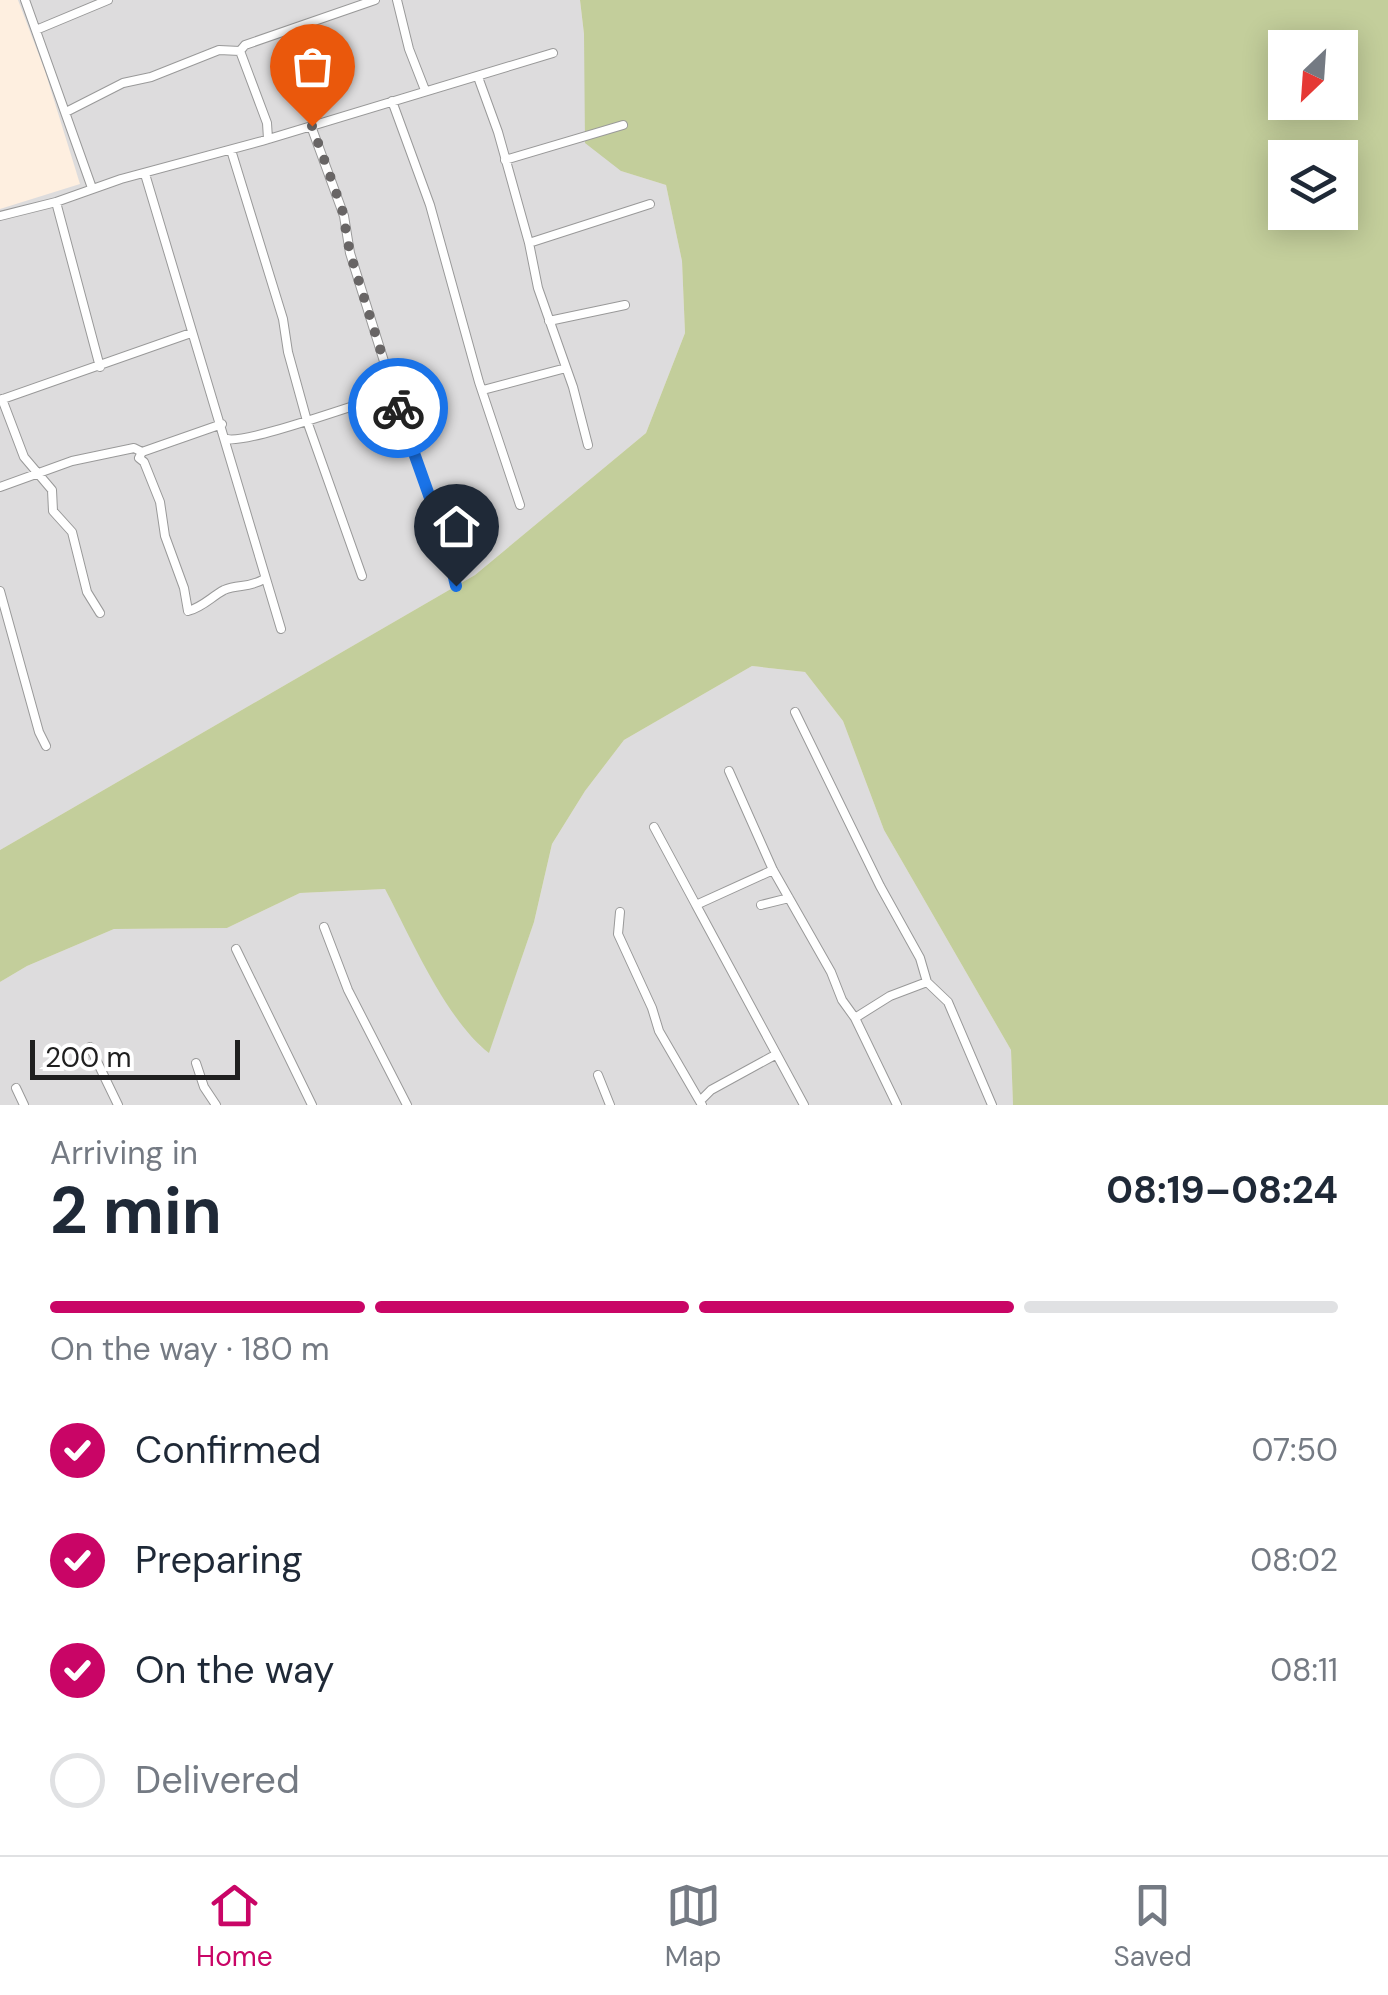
<!DOCTYPE html>
<html lang="en">
<head>
<meta charset="utf-8">
<style>
  body { margin:0; font-family:"DM Sans",sans-serif; background:#f2f2f3; color:#1f2937; height:100vh; display:flex; flex-direction:column; font-size:38px; white-space:nowrap }
  * { box-sizing:border-box; margin:0 }
  p { font-size:32px; color:#747a83 }
  .icon { flex:none; width:55px; height:55px; fill:none; stroke:currentColor; stroke-width:2; stroke-linecap:round; stroke-linejoin:round }
  .map { position:relative; height:1105px; overflow:hidden }
  .sheet { display:flex; flex-direction:column; background:#fff; flex:1 }
  .sheet>* { flex:none }
  .needle { width:65px; rotate:205deg }
  .controls { position:absolute; left:1268px; top:30px; display:grid; gap:20px }
  .controls a { display:grid; place-items:center; width:90px; height:90px; border-radius:0px; background:#fff; box-shadow:0 5px 25px #0003; font-size:50px }
  .scale { position:absolute; left:30px; bottom:25px; width:210px; box-sizing:border-box; padding-left:10px; border:5px solid #1f1f1f; border-top:0; font-size:28px; line-height:35px; white-space:nowrap; color:#1f1f1f; -webkit-text-stroke:8px #fff; paint-order:stroke }
  .pin { position:absolute; display:grid; place-items:center; width:85px; height:85px; color:#fff; margin:-102px -42px; border-radius:50% 50% 50% 0; rotate:-45deg; box-shadow:0 0 10px #0007 }
  .pin .icon { rotate:45deg }
  .courier { position:absolute; display:grid; place-items:center; width:100px; height:100px; margin:-50px; border:8px solid #1a73e8; border-radius:50%; background:#fff; color:#222; box-shadow:0 2px 12px #0007 }
  .overview em { font-style:normal; font-weight:700 }
  .overview div { display:flex; flex-direction:column-reverse }
  .overview { display:flex; align-items:center; justify-content:space-between; height:170px; padding:0 50px }
  h1 { font-size:65px; font-weight:700; line-height:75px }
  .bar { display:grid; grid-template-columns:repeat(4,1fr); gap:15px 10px; align-content:center; height:120px; padding:0 50px }
  .bar i { height:12px; border-radius:8px; background:#e0e1e3 }
  .bar .current { background:#c90566 }
  .bar p { grid-column:span 4 }
  ol { padding:0 50px; list-style:none }
  li { display:flex; align-items:center; gap:30px; height:110px }
  li p { margin-inline-start:auto }
  li .icon { padding:10px; border-radius:50%; background:#c90566; color:#fff; stroke-width:4 }
  li:last-child { color:#747a83 }
  li i { width:55px; height:55px; border:5px solid #e0e1e3; border-radius:50% }
  .dock { display:flex; justify-content:space-around; align-items:center; height:140px; border-top:2px solid #e0e1e3; background:#fff; font-size:28px; color:#747a83 }
  .dock a { display:grid; justify-items:center; gap:5px }
  .dock .current { color:#c90566 }
  .map>svg:first-child { display:block }
</style>
</head>
<body>
<div class="map">
<svg width="1388" height="1105" viewBox="0 0 1388 1105">
  <rect width="100%" height="100%" fill="#f0e7e6"/>
  <path fill="#dddcdd" d="M0,0H580L584,34L621,171L666,185L682,261L685,333L646,433L475,575L0,850Z
    M752,666L805,672L843,721L884,830L1011,1050L1013,1105H0V982L27,966L114,929L227,928L300,893L385,889L438,990L480,1046L489,1052L534,922L552,844L585,791L624,740Z"/>
  <path fill="#feefe0" d="M0,0H18L45,71L80,184L0,209Z"/>
  <path fill="#c3ce9b" fill-rule="evenodd" d="M580,0H1388V1105H1013L1011,1050L884,830L843,721L805,672L752,666L624,740L585,791L552,844L534,922L489,1053C446,1020 411,938 385,889L300,893L227,928L114,929L27,966L0,982V850L475,575L646,433L685,333L682,261L666,185L621,171L585,143L584,34ZM1285,48H1340V102H1285ZM1285,158H1340V212H1285Z"/>
  <g fill="none" stroke-linecap="round" stroke-linejoin="round">
    <defs>
      <path id="street" d="M25,0L92,188
        M397,0L409,49L425,90
        M36,30L108,0
        M240,51L267,123L268,139
        M478,77L498,132L529,243L538,288L573,387L588,445
        M392,101L430,205L479,382L520,505
        M66,112L123,83L151,77L219,50L240,51L245,45L375,0
        M231,150L283,319L288,352L307,421L362,576
        M505,160L623,125
        M145,174L281,629
        M56,202L100,367
        M0,216L56,202L121,179L262,141L553,53
        M529,243L650,204
        M549,321L625,305
        M483,390L566,368
        M2,399L24,457L52,490L53,511L72,532L87,592L100,613
        M390,399L398,409L446,543L456,586
        M0,400L191,333
        M227,439C247,444 356,404 385,396L390,399L393,390L350,253L344,216L311,126
        M142,452L139,458L144,462L160,502L165,536L184,588L188,611C203,607 211,597 224,590C238,584 250,588 264,579
        M0,487L72,461L134,448L142,452L222,424
        M0,591L39,732L46,746
        M795,712L880,886L920,958L927,982L890,996L855,1018L897,1105
        M729,771L773,870L831,972L842,1000L855,1018
        M654,827L696,905
        M773,870L696,905L804,1105
        M761,905L789,898
        M620,912L618,934L652,1008L659,1031L702,1105
        M324,927L348,990L407,1105
        M236,949L312,1105
        M927,982L948,1002L992,1105
        M90,1047L118,1105
        M196,1063L204,1087L216,1105
        M598,1075L610,1105
        M16,1088L24,1105
        M701,1100L711,1090L775,1055"/>
    </defs>
    <use href="#street" stroke="#999" stroke-width="10"/>
    <use href="#street" stroke="#fff" stroke-width="8"/>
  </g>
  <g fill="none" stroke-linecap="round" stroke-linejoin="round">
    <path stroke="#686565" stroke-width="10" stroke-dasharray="0 18" d="M312,126L342,209L350,253L393,390L390,400L398,408"/>
    <path stroke="#1a73e8" stroke-width="12" d="M398,408L446,543L456,586"/>
  </g>
</svg>
<div class="controls">
<a><svg class="needle" viewBox="-14 -14 28 28"><path d="M0-13l5 13h-10z" fill="#e53935"/><path d="M0 13l5-13h-10z" fill="#747a83"/></svg></a>
<a><svg class="icon" aria-label="layers" viewBox="0 0 24 24"><path d="M12 4l9 5-9 5-9-5zM3 14l9 5 9-5"/></svg></a>
</div>
<div class="scale">200 m</div>
<div class="pin" style="left:312px;top:126px;background:#ea580c"><svg class="icon" aria-label="bag" viewBox="0 0 24 24"><path d="M5 8h14l-1 12H6zM9 8a3 3 0 0 1 6 0"/></svg></div>
<div class="pin" style="left:456px;top:586px;background:#1f2937"><svg class="icon" aria-label="home" viewBox="0 0 24 24"><path d="M3 11l9-7 9 7M6 9v11h12V9"/></svg></div>
<div class="courier" style="left:398px;top:408px"><svg class="icon" aria-label="bike" viewBox="0 0 24 24"><circle cx="6" cy="16" r="4"/><circle cx="18" cy="16" r="4"/><path d="M6 16l4-8h5l3 8M10 8l3 8H6M13 5h3"/></svg></div>
</div>
<section class="sheet">
<div class="overview"><div><h1>2 min</h1><p>Arriving in</p></div><em>08:19–08:24</em></div>
<div class="bar"><i class="current"></i><i class="current"></i><i class="current"></i><i></i><p>On the way · 180 m</p></div>
<ol>
<li><svg class="icon" aria-label="check" viewBox="0 0 24 24"><path d="M5 12l5 5 9-10"/></svg>Confirmed<p>07:50</p></li>
<li><svg class="icon" aria-label="check" viewBox="0 0 24 24"><path d="M5 12l5 5 9-10"/></svg>Preparing<p>08:02</p></li>
<li><svg class="icon" aria-label="check" viewBox="0 0 24 24"><path d="M5 12l5 5 9-10"/></svg>On the way<p>08:11</p></li>
<li><i></i>Delivered</li>
</ol>
</section>
<nav class="dock">
<a class="current"><svg class="icon" aria-label="home" viewBox="0 0 24 24"><path d="M3 11l9-7 9 7M6 9v11h12V9"/></svg>Home</a>
<a><svg class="icon" aria-label="map" viewBox="0 0 24 24"><path d="M3 6l6-2 6 2 6-2v14l-6 2-6-2-6 2zM9 4v14M15 6v14"/></svg>Map</a>
<a><svg class="icon" aria-label="saved" viewBox="0 0 24 24"><path d="M7 4h10v16l-5-4-5 4z"/></svg>Saved</a>
</nav>
</body>
</html>
